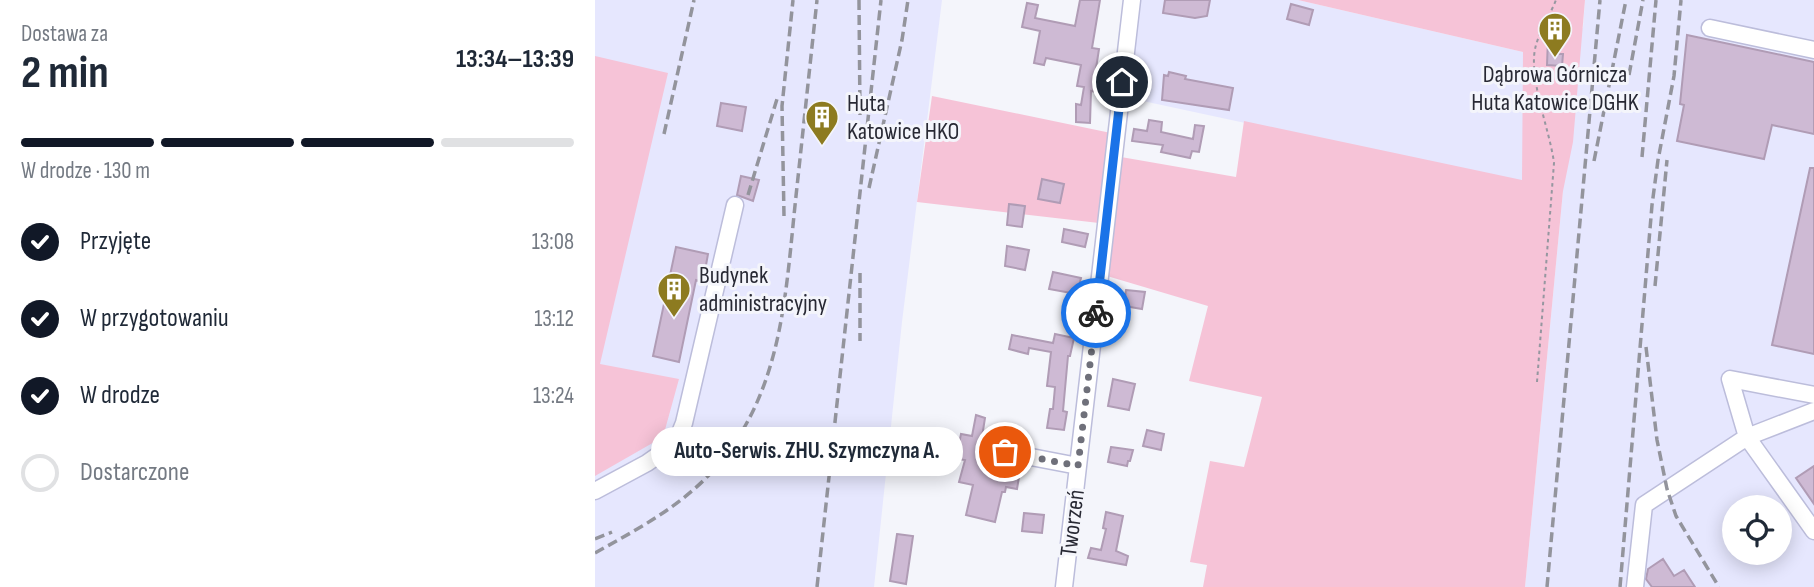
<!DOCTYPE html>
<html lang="pl">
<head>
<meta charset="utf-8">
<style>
  body { margin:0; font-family:"Sofia Sans Condensed",sans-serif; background:#f2f2f3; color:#1f2937; height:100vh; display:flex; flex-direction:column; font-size:26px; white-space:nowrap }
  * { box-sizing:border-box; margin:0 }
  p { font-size:23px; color:#747a83 }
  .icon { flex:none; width:38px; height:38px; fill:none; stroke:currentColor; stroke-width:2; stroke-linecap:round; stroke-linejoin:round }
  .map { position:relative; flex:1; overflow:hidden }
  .sheet { display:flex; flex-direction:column; background:#fff; width:595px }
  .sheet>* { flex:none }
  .tools { position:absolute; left:1127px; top:495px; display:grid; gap:14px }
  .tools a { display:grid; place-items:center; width:70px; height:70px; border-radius:50%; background:#fff; box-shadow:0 4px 18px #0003; font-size:35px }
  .pin { position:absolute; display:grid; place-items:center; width:60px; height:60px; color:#fff; margin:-30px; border:4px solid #fff; border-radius:50%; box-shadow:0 2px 7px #0007 }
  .courier { position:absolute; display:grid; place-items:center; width:70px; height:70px; margin:-35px; border:5px solid #1a73e8; border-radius:50%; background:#fff; color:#222; box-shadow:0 2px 9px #0007 }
  .bubble { position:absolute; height:49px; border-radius:24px; background:#fff; box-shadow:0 4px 18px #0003; font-size:23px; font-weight:700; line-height:49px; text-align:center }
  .overview em { font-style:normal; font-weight:700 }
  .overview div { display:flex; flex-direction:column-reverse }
  .overview { display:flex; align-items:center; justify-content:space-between; height:119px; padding:0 21px }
  h1 { font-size:46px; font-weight:700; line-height:52px }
  .bar { display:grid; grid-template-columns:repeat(4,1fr); gap:10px 7px; align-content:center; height:84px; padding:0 21px }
  .bar i { height:9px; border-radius:5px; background:#e0e1e3 }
  .bar .selected { background:#111827 }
  .bar p { grid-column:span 4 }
  ol { padding:0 21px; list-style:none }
  li { display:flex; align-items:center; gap:21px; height:77px }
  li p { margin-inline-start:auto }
  li .icon { padding:7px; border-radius:50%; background:#111827; color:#fff; stroke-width:4 }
  li:last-child { color:#747a83 }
  li i { width:38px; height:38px; border:4px solid #e0e1e3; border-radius:50% }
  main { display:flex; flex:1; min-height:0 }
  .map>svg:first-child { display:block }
</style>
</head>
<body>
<main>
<section class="sheet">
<div class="overview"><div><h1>2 min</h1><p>Dostawa za</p></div><em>13:34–13:39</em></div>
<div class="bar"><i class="selected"></i><i class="selected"></i><i class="selected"></i><i></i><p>W drodze · 130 m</p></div>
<ol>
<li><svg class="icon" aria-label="check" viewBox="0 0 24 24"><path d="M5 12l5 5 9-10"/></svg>Przyjęte<p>13:08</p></li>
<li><svg class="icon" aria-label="check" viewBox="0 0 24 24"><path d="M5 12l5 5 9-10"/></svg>W przygotowaniu<p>13:12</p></li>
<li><svg class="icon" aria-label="check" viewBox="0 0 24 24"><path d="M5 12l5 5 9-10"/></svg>W drodze<p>13:24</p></li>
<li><i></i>Dostarczone</li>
</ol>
</section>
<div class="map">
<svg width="1219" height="587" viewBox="0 0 1219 587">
  <rect width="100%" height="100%" fill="#f4f5fb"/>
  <path fill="#e6e7fe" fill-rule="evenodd" d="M0,0H347L307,322L279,587H0Z
    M543,0H703L928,52L988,28L990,0H1219V587H930L968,191L534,98ZM1139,508H1185V553H1139Z"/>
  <path fill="#f6c3d7" d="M703,0H990L978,142L968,191L930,587H608L612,565L595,562L615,461L649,467L667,397L594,381L613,306L512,276L526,157L641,177L649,121L927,180L928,52Z
    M0,56L73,73L5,364L84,379L68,437L0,476Z
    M337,96L516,133L504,223L322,202Z"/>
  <path fill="#cebad4" stroke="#b09cb5" stroke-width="2" d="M485,0H505L497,48L504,49L500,75L511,77L508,93L496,91L495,123L481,122V104L486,105L489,87L482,86L486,65L451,58L449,65L439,63L445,31L427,27L432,3L443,5L440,18L480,26Z
    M570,0H615L612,16L600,18L568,13Z
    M696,4L718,10L714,25L692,19Z
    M1092,35L1219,62V134L1177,125L1169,159L1082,141L1089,105L1085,104Z
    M953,38L965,39L964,54H968L967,66L952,65Z
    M574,72L591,76L590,79L638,88L634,110L567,100L569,75L573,76Z
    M126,103L151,107L147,131L122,126Z
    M554,120L567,122L566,132L598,139L600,125L609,126L604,152L597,151L595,158L566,152L568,145L537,141L539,129L552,131Z
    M1215,168H1219V354L1177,345Z
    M146,176L164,180L158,201L142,195Z
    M447,179L469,184L465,203L443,199Z
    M414,204L430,206L427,227L412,225Z
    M469,229L493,234L490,247L467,242Z
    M412,246L434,250L430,270L410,266Z
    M81,247L113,254L108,282L101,280L84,362L58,356Z
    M458,272L486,278L482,294L454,289Z
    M531,290L550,292L547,309L529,306Z
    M460,334L479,338L475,356H473L468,411L472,412L469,430L452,428L455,409H458L460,387L452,386L456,352L434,348L433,354L414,349L417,335L458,343Z
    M518,379L540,384L534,410L513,406Z
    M381,415L390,418L387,437L404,441L400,451L401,457L399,472L424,477L422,489L411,487L410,492H407L400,522L371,515L378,485L364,482L370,460L361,459L366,434L377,436Z
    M552,430L569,434L566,450L548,446Z
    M516,447L538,450L535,461H533L532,466L513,462Z
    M1219,466V504L1201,478Z
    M511,512L528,516L521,551L533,556L531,565L493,558L496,548L506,550L511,529L508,528Z
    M429,513L449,515L447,533L427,531Z
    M302,534L318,536L311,584L295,581Z
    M1068,559L1079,576L1089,570L1100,587H1057L1051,579L1053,569Z"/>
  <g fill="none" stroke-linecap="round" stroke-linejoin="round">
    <defs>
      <path id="minor" d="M1115,28L1219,50
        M1219,395L1135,379L1152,437L1219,531
        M410,452L483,466
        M0,491L52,463L72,449L82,440L89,423L140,205
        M469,587L537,0
        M1040,587L1049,505L1152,437L1219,411"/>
    </defs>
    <use href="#minor" stroke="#bcbddb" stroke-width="19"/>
    <path stroke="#9697a0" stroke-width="2" stroke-dasharray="3.5 3.5" stroke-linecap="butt" d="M942,382L959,163C955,130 932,76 941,45C945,31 955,15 961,0"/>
    <use href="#minor" stroke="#fff" stroke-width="16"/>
    <path stroke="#93949c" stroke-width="3.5" stroke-dasharray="10 5" stroke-linecap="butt" d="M264,0L265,115
      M1034,75L1048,0
      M69,134L99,0
      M1047,157L1061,0
      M999,161L1031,0
      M274,188L307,40L313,0
      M153,195L182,99
      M189,216L187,106L198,0
      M265,273V341
      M1060,286L1072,160
      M1051,347L1062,440L1072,489L1081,516L1124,587
      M0,539L17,532
      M0,553C41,530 81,509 114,475C188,396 190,298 201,196C208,131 215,65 222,0
      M222,587L286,0
      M952,587L1005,0
      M1025,587L1057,205L1063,160L1079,76L1086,0"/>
  </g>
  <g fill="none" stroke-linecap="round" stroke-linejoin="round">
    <path stroke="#6f707a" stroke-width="7" stroke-dasharray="0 12.6" d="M410,452L483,466L501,313"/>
    <path stroke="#1a73e8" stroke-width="9" d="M501,313L527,82"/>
  </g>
  <defs>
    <symbol id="building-pin" viewBox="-11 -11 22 30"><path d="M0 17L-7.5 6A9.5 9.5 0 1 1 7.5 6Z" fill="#8d7b20" stroke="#f4f5fb"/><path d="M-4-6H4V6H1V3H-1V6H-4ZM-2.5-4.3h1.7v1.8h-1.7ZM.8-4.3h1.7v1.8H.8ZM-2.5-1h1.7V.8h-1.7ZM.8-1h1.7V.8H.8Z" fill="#fff"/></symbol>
  </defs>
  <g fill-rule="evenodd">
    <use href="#building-pin" x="941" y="10" width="38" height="52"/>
    <use href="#building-pin" x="208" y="98" width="38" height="52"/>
    <use href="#building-pin" x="60" y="270" width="38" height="52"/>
  </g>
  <g text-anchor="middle" stroke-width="6" stroke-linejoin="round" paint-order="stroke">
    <g font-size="24" fill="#282934" stroke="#f4f5fb" text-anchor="start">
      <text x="960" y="82" text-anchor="middle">Dąbrowa Górnicza<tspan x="960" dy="28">Huta Katowice DGHK</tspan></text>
      <text x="252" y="111">Huta<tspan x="252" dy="28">Katowice HKO</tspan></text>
      <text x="104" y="283">Budynek<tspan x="104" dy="28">administracyjny</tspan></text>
    </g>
    <g font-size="24" fill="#282934" stroke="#f4f5fb">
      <text transform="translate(477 523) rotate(-83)" y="8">Tworzeń</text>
    </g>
  </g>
</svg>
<div class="tools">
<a><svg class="icon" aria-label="locate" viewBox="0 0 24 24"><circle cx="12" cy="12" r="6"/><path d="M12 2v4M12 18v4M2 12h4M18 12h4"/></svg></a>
</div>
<div class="pin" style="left:410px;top:452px;background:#ea580c"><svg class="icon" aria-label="bag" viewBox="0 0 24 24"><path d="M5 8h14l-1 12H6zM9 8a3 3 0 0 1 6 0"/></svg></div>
<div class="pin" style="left:527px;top:82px;background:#1f2937"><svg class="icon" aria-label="home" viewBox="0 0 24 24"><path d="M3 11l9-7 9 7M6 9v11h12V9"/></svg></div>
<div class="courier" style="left:501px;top:313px"><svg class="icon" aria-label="bike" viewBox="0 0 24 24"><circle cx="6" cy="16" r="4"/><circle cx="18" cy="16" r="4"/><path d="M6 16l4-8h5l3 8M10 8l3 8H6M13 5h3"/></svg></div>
<div class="bubble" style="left:56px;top:427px;width:312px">Auto-Serwis. ZHU. Szymczyna A.</div>
</div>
</main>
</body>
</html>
